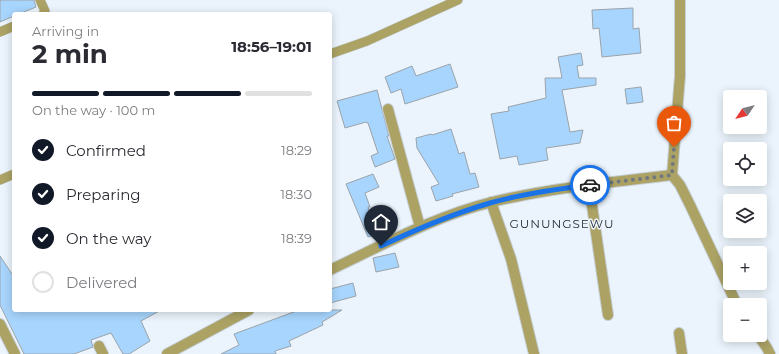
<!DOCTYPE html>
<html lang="en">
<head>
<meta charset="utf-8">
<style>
  body { margin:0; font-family:Montserrat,sans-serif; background:#f7f7f7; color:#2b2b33; height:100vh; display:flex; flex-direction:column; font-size:15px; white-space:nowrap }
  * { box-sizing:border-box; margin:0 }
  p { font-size:13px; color:#7c7c81 }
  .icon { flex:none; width:22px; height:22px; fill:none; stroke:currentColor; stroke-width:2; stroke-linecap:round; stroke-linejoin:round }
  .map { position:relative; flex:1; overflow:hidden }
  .details { position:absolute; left:12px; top:12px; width:320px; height:300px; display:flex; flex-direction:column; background:#fff; border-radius:4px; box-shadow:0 2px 10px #0003 }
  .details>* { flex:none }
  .needle { width:26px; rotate:235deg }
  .controls { position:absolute; left:723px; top:90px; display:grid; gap:8px }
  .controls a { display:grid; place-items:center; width:44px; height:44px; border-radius:4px; background:#fff; box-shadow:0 2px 10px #0003; font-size:20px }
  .pin { position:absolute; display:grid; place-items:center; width:34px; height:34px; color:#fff; margin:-41px -17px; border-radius:50% 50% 50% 0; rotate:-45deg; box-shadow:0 0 4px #0007 }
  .pin .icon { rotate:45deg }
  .courier { position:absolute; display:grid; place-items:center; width:40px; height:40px; margin:-20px; border:3px solid #1a73e8; border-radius:50%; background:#fff; color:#222; box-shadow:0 1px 5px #0007 }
  .summary em { font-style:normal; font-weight:700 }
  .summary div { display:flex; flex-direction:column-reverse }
  .summary { display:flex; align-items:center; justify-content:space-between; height:68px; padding:0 20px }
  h1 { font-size:26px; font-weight:700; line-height:30px }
  .bar { display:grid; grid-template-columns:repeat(4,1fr); gap:6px 4px; align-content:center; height:48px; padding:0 20px }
  .bar i { height:5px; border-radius:3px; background:#e1e1e2 }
  .bar .active { background:#111827 }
  .bar p { grid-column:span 4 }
  ol { padding:0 20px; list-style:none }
  li { display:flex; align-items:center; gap:12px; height:44px }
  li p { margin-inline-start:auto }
  li .icon { padding:4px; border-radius:50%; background:#111827; color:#fff; stroke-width:4 }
  li:last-child { color:#7c7c81 }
  li i { width:22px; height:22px; border:2px solid #e1e1e2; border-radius:50% }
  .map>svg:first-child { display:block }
</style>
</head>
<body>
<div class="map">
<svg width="779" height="354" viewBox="0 0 779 354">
  <rect width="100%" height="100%" fill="#ebf4fc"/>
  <path fill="#a8d5fd" stroke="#9aa3aa" d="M0,0H34L36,7L19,14H14V16L0,22Z
    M633,8V29L639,28L641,53L602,57L599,28L593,29L592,10Z
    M581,53L583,65L577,66L579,78H596V85L562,90L570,132L583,130L580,143L546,148L548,160L519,165L517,156L500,159L491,114L509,111L508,107L546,98L545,78H562L558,57Z
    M450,64L458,87L405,104L401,89L391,93L385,77L412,66L416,76Z
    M641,87L643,102L627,104L625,89Z
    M377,90L389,136H387L395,159L375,167L371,156L378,153L368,123H367L366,122L345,128L337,101Z
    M451,129L459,154L464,152L470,174L475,173L479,187L452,194L453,196L436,201L431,187L439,184L417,148L416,138L431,134L432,135Z
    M373,174L379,187L365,193L370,207H368L377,234L368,237L346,184Z
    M395,253L399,267L376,272L373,258Z
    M0,256L14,277V310H161L141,321L150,341L129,354H123L111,333L91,340L93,347L74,354H24L0,305Z
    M353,283L356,296L330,303V289Z
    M299,310H342L322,322L323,325L289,341L291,346L275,351L276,354H221L239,345L234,334Z"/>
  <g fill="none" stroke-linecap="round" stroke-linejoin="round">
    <defs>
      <path id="service" d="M40,0L45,11L43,14
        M0,32L14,26
        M330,54L367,41L458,0
        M0,180L14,174"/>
      <path id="minor" d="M388,109L420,227
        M589,185L608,315
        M491,202L511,259L534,354
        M330,270C383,245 435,216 492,202C551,188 612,182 672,175
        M0,324L15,354
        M679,333L682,354
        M99,346L103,354
        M167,354L249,310"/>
      <path id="tertiary" d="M680,0V76L672,175L680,185L690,205L737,305
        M758,335L767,348L770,354"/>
    </defs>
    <use href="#service" stroke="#c6ced5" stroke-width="10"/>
    <use href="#minor" stroke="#c6ced5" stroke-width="12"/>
    <use href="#tertiary" stroke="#c6ced5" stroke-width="12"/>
    <use href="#service" stroke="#aba264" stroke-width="9"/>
    <use href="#minor" stroke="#aba264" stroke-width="10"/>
    <use href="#tertiary" stroke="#aba264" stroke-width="10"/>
  </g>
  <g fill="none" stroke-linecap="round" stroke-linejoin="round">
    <path stroke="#73787d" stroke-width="4" stroke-dasharray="0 7.2" d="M590,185L672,175L674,147"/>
    <path stroke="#1a73e8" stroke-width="5" d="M381,246C417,229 452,214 490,203C522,194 556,189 590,185"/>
  </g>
  <g text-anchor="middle" stroke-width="3" stroke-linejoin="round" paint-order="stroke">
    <g font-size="12" letter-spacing="1" fill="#2a3037" stroke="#ebf4fc">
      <text x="562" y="228">GUNUNGSEWU</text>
    </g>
  </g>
</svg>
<div class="controls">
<a><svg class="needle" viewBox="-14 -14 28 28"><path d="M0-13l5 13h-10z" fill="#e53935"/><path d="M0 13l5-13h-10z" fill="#7c7c81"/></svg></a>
<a><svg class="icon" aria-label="locate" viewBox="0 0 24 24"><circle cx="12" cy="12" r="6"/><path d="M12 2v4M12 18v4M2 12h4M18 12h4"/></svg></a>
<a><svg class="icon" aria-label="layers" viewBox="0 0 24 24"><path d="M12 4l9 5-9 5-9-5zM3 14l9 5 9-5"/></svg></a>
<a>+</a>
<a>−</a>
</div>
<div class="pin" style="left:674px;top:147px;background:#ea580c"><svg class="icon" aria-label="bag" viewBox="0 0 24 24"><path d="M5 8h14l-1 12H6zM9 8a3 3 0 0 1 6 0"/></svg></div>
<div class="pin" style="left:381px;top:246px;background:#1f2937"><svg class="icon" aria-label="home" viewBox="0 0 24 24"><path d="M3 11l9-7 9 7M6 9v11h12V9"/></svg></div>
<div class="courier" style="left:590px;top:185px"><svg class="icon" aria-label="car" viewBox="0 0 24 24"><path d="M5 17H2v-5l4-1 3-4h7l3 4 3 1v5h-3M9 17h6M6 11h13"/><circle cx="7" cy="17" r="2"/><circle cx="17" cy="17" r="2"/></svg></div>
<section class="details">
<div class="summary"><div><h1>2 min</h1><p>Arriving in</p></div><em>18:56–19:01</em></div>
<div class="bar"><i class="active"></i><i class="active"></i><i class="active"></i><i></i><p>On the way · 100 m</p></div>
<ol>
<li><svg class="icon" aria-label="check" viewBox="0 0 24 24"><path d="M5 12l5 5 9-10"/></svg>Confirmed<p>18:29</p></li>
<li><svg class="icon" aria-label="check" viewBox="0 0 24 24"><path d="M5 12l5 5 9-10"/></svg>Preparing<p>18:30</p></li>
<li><svg class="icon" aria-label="check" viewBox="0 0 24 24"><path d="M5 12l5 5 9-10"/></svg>On the way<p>18:39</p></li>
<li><i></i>Delivered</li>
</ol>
</section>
</div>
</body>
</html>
